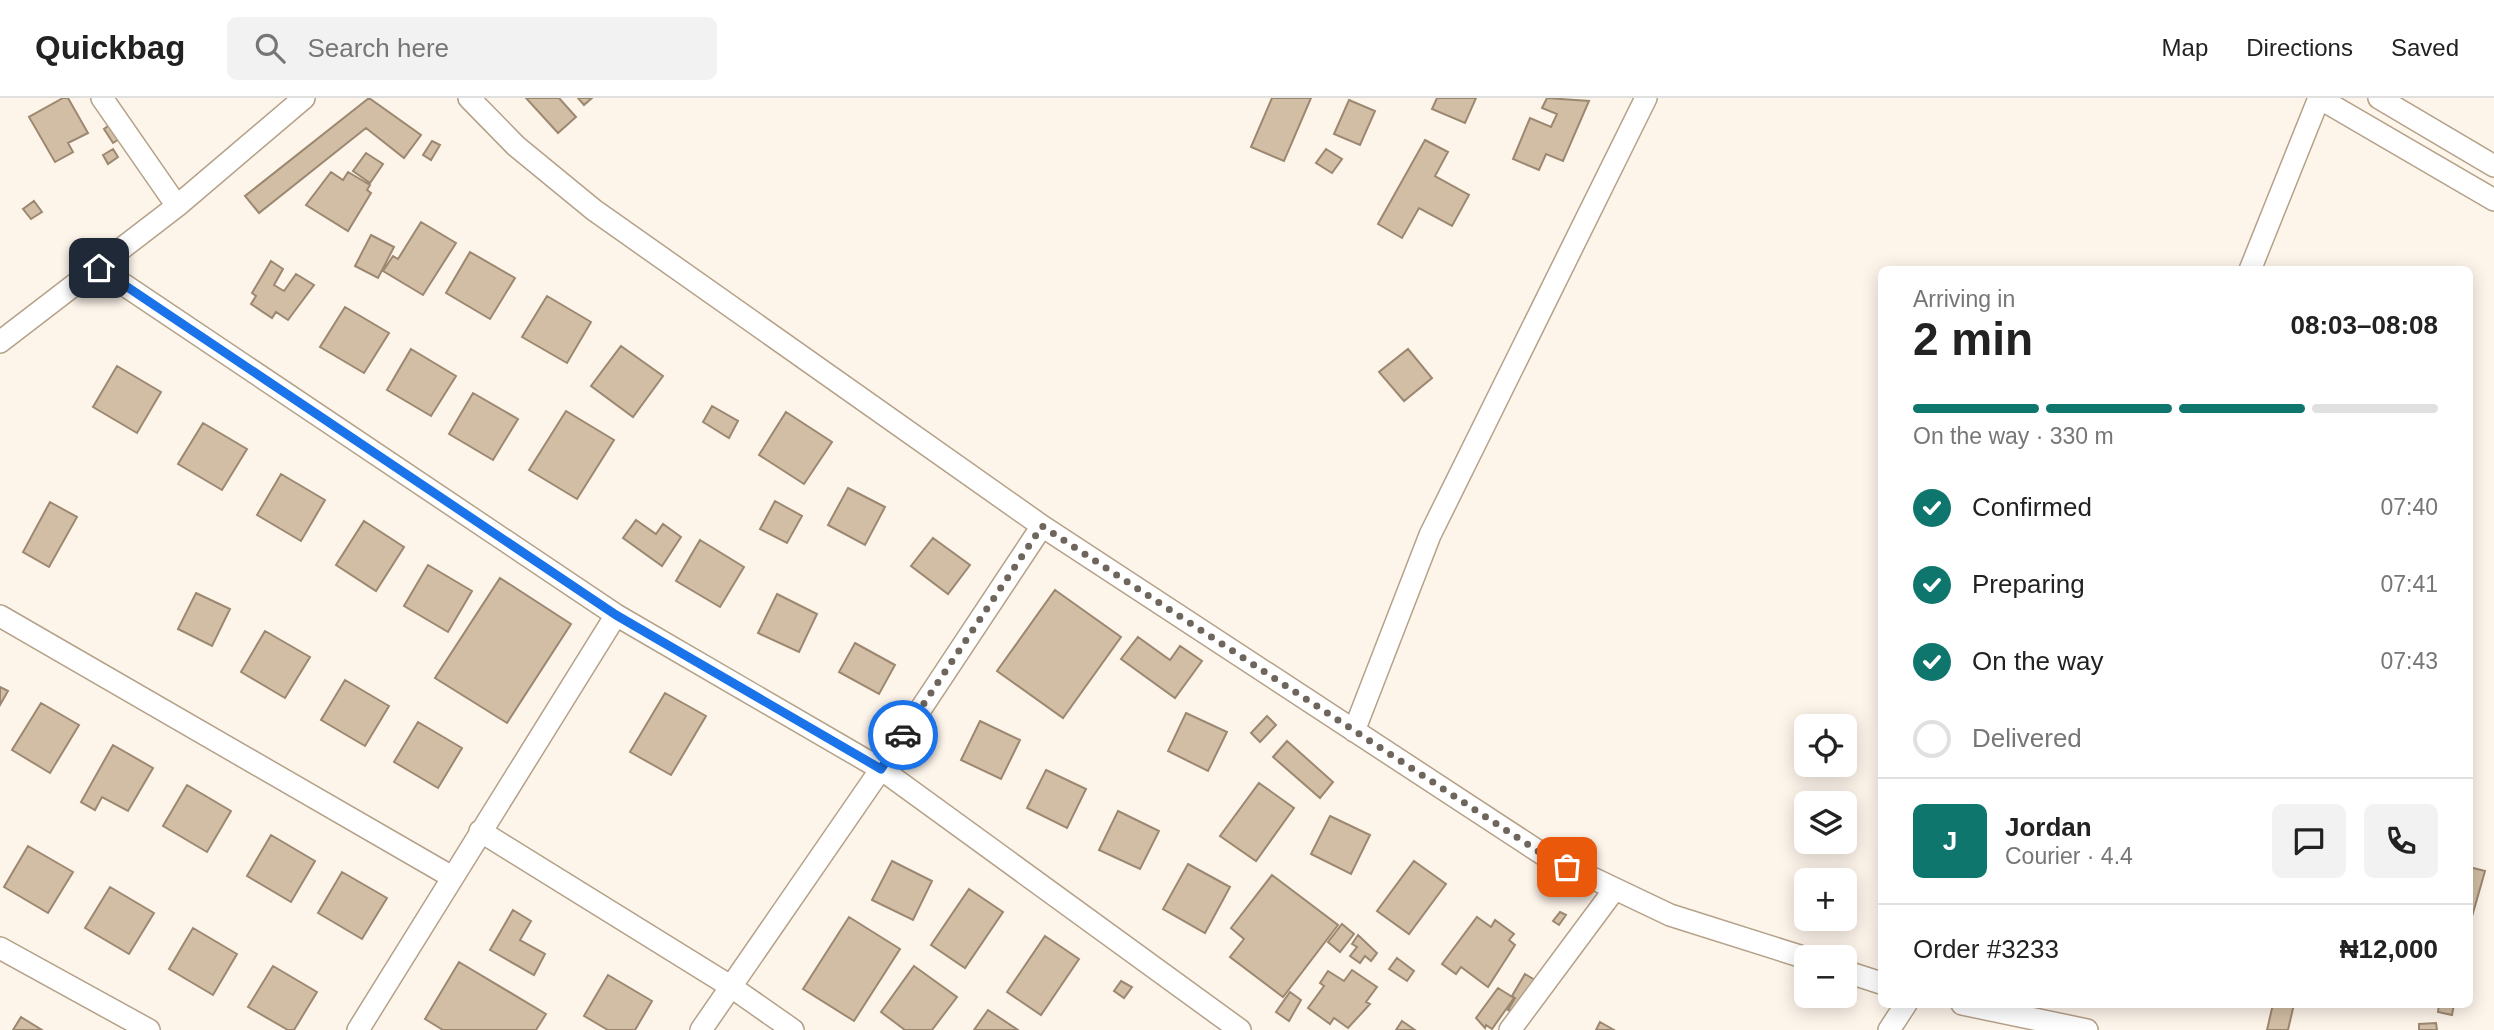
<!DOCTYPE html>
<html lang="en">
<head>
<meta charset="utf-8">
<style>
  body { margin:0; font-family:Helvetica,sans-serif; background:#f2f2f2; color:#222; height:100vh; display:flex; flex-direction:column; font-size:26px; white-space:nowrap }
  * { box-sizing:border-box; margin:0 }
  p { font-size:23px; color:#767676 }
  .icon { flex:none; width:38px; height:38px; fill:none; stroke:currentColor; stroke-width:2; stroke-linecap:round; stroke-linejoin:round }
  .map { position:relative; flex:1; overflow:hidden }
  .drawer { position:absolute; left:1878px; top:168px; width:595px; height:742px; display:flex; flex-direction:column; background:#fff; border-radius:10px; box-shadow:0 4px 18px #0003 }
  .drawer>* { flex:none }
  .controls { position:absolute; left:1794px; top:616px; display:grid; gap:14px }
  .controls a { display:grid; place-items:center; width:63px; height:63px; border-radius:10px; background:#fff; box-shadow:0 4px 18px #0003; font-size:35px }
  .pin { position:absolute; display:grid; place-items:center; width:60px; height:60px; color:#fff; margin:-30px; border-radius:14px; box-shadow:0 4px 10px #0006 }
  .courier { position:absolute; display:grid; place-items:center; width:70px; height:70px; margin:-35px; border:5px solid #1a73e8; border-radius:50%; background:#fff; color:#222; box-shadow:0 2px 9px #0007 }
  .summary em { font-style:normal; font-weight:700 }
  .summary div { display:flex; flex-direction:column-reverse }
  .summary { display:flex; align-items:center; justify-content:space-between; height:119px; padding:0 35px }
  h1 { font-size:46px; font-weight:700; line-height:52px }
  .bar { display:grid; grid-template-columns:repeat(4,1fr); gap:10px 7px; align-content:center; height:84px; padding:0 35px }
  .bar i { height:9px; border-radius:5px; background:#e0e0e0 }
  .bar .active { background:#0f766e }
  .bar p { grid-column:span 4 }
  .line { display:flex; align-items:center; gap:18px; padding:0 35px; border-top:2px solid #e0e0e0 }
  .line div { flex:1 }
  .round { display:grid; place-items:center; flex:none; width:74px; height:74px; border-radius:10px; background:#f2f2f2 }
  ol { padding:0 35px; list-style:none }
  li { display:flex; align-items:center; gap:21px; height:77px }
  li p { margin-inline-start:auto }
  li .icon { padding:7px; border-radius:50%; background:#0f766e; color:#fff; stroke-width:4 }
  li:last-child { color:#767676 }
  li i { width:38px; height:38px; border:4px solid #e0e0e0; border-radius:50% }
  header { display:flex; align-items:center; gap:42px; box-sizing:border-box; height:98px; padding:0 35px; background:#fff; border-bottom:2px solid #e0e0e0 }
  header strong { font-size:33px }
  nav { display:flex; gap:38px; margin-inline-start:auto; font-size:24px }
  .search { width:490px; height:63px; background:#f2f2f2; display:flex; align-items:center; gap:18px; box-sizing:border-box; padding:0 24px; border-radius:10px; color:#767676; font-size:26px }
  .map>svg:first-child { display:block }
</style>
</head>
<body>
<header>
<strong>Quickbag</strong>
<div class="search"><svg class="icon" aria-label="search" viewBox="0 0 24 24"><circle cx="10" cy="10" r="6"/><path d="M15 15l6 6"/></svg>Search here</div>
<nav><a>Map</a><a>Directions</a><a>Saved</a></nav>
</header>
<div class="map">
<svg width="2494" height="932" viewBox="0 0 2494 932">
  <rect width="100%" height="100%" fill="#fdf4ea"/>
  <path fill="#d2bea4" stroke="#9c8870" stroke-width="2" d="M63,0H68L88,35L68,45L73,54L55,64L29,19Z
    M369,0L421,37L404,60L366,30L259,115L245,98Z
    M526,0H559L576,19L558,35Z
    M578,0H592L584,7Z
    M1272,0H1311L1284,63L1251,49Z
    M1437,0H1476L1465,25L1432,11Z
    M1547,0L1589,3L1563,63L1546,56L1539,72L1513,61L1530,20L1551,29L1557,16L1542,10Z
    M1349,2L1375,13L1360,47L1334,36Z
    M112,25L121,40L113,45L104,31Z
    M1425,42L1448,54L1435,78L1469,97L1452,128L1419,110L1402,140L1378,126Z
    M432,43L440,47L431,62L423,57Z
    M113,51L118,59L108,66L103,57Z
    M1326,51L1342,61L1332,75L1316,65Z
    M366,55L383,66L370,85L353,73Z
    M331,74L343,82L348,74L370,87L367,92L371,95L348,133L306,107Z
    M34,103L42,114L31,121L23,111Z
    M421,124L456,145L423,197L383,173L393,158L398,161Z
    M371,137L394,149L378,180L355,168Z
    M470,154L515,180L490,221L446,195Z
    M271,163L283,171L274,187L284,193L296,176L314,187L288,222L276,214L272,220L251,206L256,198L252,195Z
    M547,198L591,224L567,265L522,239Z
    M345,209L389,235L364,275L320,249Z
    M621,248L663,278L633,319L591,288Z
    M411,251L456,278L431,318L387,292Z
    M1408,251L1432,280L1404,303L1379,274Z
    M117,268L161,294L137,335L93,309Z
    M473,295L518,321L493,362L449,336Z
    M712,308L738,323L729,340L703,324Z
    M566,313L614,342L577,401L529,372Z
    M786,314L832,344L804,386L759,357Z
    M203,325L247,351L222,392L178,366Z
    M281,376L325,402L301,443L257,417Z
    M848,390L885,409L865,447L828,427Z
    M775,403L802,418L787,445L760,431Z
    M50,404L77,419L49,469L23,454Z
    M636,422L656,436L663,426L681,439L662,468L623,440Z
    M364,423L404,449L376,493L336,467Z
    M933,440L970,467L948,496L911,468Z
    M700,442L744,469L720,509L676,483Z
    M428,467L472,493L448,534L404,508Z
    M500,480L571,526L507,625L435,580Z
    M1055,492L1121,539L1063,620L997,573Z
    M196,495L230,511L212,548L178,531Z
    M777,496L817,516L799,554L758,535Z
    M265,533L310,559L285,600L241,574Z
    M1138,539L1170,562L1180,548L1202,563L1175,600L1121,561Z
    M855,545L895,567L879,596L839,574Z
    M345,582L389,608L365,648L321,622Z
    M0,589L8,593L0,607Z
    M665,595L706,618L671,677L630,654Z
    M41,605L79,627L50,675L12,652Z
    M1186,615L1227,634L1208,673L1168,653Z
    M1267,618L1276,627L1260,644L1251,635Z
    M980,623L1020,642L1001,681L961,662Z
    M418,624L462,650L438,690L394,664Z
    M1287,643L1333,684L1320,700L1273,659Z
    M113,647L153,670L128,713L102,699L95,712L81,704Z
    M1046,672L1086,691L1067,730L1027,710Z
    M1259,685L1294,710L1256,763L1220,738Z
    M187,687L231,713L207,754L163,728Z
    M1118,713L1159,733L1140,771L1099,752Z
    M1330,718L1370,737L1351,776L1311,756Z
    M271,737L315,763L291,804L247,778Z
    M28,748L73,774L48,815L4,789Z
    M892,763L932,783L913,822L872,802Z
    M1414,763L1446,786L1409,836L1377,813Z
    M1188,766L1230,789L1205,835L1163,811Z
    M2469,769L2485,773L2471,822H2469Z
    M342,774L387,800L362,841L318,815Z
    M1272,777L1338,827L1283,899L1230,859L1244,841L1231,830Z
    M110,789L154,815L129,856L85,830Z
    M969,791L1003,814L965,870L931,847Z
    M513,812L531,823L520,842L545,856L534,877L490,852Z
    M1560,814L1566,817L1559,827L1553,823Z
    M849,819L900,851L854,923L803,891Z
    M1477,819L1491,829L1495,822L1514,836L1509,842L1515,847L1488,889L1461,869L1456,876L1442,866Z
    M1342,826L1354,836L1340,854L1328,844Z
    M193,830L237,856L213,897L169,871Z
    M1358,837L1377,855L1371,863L1365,858L1360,865L1350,858L1357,849L1352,846Z
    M1045,838L1079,861L1041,917L1007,894Z
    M1397,860L1414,873L1407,883L1389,871Z
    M459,864L546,916L536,932H443L425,921Z
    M273,868L317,894L294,932H288L248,909Z
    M914,868L957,899L932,932H905L881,914Z
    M1352,872L1377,889L1366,904L1370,906L1348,930L1334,920L1330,926L1308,910L1324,888L1320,885L1328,873L1344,883Z
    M1525,876L1535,882L1514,915L1508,912L1515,900L1512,898Z
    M608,877L652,903L635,932H608L584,918Z
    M1121,883L1132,889L1124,900L1114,893Z
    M1498,890L1514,900L1492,931L1486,927L1485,930L1476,920Z
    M1290,894L1301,902L1289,923L1276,914Z
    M2273,906H2294L2288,932H2267Z
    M2439,906H2454L2452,917L2438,914Z
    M988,912L1018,932H974Z
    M21,919L42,932H13Z
    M1402,923L1415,932H1396Z
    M1600,924L1614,932H1596Z
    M2436,925L2437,932H2419V926Z"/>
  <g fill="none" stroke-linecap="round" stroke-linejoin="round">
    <defs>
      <path id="minor" d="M102,0L177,108
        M469,0L516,48L594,112L1042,428L1544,757L1670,817L1806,860
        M2319,0L2494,102
        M2379,0L2494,68
        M99,170L616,517L881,671L1240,932
        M2250,172L2319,0
        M0,244L177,108L304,0
        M0,518L452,779
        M1354,633L1430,437L1646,0
        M480,733L730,888L793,932
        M0,850L149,932
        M1844,873L1881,885
        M1962,906L2087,932
        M358,932L616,517
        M701,932L881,671L1042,428
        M1510,932L1614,792
        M1889,932L1906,906"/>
    </defs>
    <use href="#minor" stroke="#b5a188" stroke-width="24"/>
    <use href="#minor" stroke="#fff" stroke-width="21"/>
  </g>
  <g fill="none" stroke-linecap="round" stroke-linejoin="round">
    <path stroke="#6e665c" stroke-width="7" stroke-dasharray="0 12.6" d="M903,637L1042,428L1544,757L1567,769"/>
    <path stroke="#1a73e8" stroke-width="9" d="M99,170L616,517L881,671L903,637"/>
  </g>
</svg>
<div class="controls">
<a><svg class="icon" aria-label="locate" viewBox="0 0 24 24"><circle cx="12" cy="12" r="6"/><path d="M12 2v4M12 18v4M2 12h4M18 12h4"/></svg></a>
<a><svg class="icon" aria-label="layers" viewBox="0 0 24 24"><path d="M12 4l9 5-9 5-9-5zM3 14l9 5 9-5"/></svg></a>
<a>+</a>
<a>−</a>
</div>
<div class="pin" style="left:1567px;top:769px;background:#ea580c"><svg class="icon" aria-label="bag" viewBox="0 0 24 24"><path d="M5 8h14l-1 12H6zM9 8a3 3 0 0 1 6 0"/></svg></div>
<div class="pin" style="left:99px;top:170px;background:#1f2937"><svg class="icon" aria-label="home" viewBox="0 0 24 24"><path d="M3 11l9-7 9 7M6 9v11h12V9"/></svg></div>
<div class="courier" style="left:903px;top:637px"><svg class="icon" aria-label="car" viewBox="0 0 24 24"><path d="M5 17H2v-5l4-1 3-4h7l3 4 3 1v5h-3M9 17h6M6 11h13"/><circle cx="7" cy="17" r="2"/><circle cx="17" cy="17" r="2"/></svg></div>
<section class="drawer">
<div class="summary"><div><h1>2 min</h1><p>Arriving in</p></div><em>08:03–08:08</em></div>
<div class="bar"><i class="active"></i><i class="active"></i><i class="active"></i><i></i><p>On the way · 330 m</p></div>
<ol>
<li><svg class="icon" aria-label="check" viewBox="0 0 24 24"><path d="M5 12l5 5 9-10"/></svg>Confirmed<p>07:40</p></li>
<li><svg class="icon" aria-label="check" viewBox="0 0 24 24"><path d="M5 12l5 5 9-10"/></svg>Preparing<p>07:41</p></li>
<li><svg class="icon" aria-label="check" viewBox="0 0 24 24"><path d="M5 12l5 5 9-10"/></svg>On the way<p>07:43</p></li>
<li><i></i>Delivered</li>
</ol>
<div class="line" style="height:126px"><b class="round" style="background:#0f766e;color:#fff">J</b><div><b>Jordan</b><p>Courier · 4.4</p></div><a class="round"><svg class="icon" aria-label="chat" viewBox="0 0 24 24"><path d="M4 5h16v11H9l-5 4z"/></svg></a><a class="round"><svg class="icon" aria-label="phone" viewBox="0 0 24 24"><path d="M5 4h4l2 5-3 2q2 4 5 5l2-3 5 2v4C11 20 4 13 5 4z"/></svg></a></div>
<div class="line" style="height:91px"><div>Order #3233</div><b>₦12,000</b></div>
</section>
</div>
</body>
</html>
